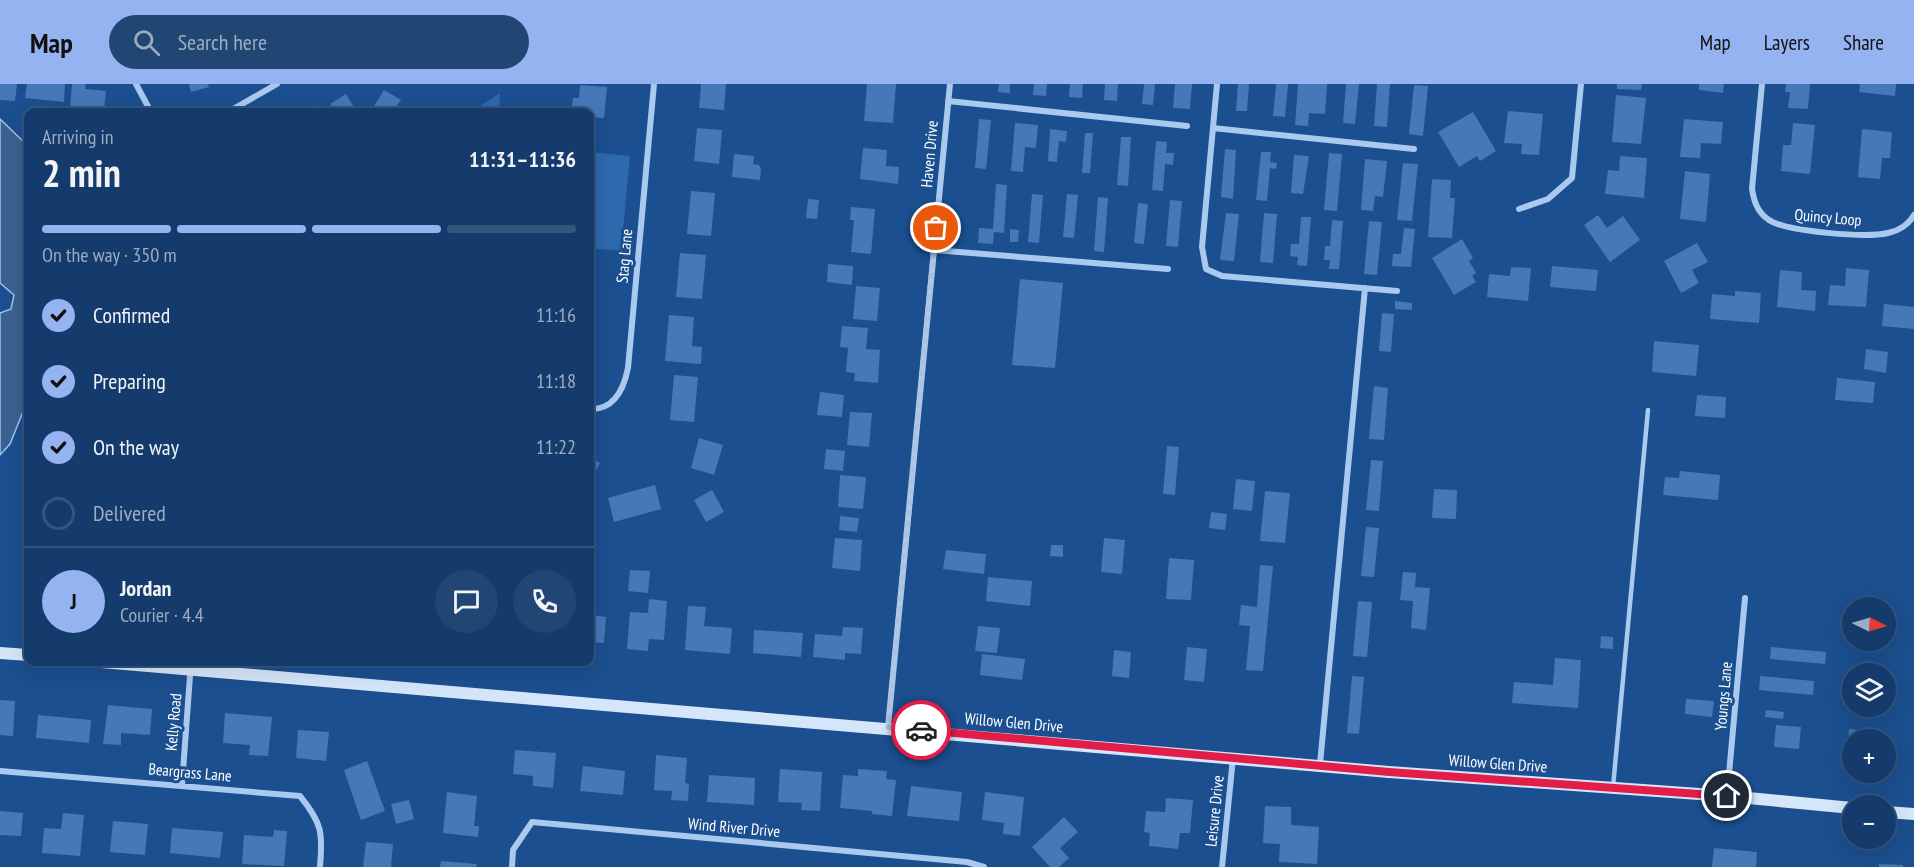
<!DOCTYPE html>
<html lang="en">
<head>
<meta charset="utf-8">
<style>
  body { margin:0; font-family:"PT Sans Narrow",sans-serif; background:#214673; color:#f1f3f6; height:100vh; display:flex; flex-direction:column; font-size:22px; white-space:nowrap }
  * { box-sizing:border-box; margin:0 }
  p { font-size:20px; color:#9dadc1 }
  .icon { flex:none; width:33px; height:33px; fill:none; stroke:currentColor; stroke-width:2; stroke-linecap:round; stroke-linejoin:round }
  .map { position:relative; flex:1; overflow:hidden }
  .side { position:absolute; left:24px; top:24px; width:570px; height:558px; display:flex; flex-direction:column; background:#143b6b; border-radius:12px; box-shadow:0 6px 24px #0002,0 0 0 2px #33557e }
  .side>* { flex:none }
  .needle { width:39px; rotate:95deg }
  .tools { position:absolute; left:1842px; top:513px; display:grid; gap:12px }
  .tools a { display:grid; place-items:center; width:54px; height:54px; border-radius:50%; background:#143b6b; box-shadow:0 6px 24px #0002,0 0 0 2px #33557e; font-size:30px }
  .pin { position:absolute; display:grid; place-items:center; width:51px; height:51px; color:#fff; margin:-26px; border:3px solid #fff; border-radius:50%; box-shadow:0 2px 6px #0007 }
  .courier { position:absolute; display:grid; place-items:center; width:60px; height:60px; margin:-30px; border:4px solid #e11d48; border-radius:50%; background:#fff; color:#222; box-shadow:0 2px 8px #0007 }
  .headline em { font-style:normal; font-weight:800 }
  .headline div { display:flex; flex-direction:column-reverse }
  .headline { display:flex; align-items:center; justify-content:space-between; height:102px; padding:0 18px }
  h1 { font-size:39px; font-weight:800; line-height:45px }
  .bar { display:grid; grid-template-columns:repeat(4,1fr); gap:9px 6px; align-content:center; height:72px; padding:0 18px }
  .bar i { height:8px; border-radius:4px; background:#33557e }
  .bar .selected { background:#95b2f1 }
  .bar p { grid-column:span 4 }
  .line { display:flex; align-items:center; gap:15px; padding:0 18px; border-top:2px solid #33557e }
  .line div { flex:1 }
  .round { display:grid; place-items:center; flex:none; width:63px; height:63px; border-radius:32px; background:#214673 }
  ol { padding:0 18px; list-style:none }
  li { display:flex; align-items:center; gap:18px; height:66px }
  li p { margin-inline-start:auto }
  li .icon { padding:6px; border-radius:50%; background:#95b2f1; color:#111; stroke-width:4 }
  li:last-child { color:#9dadc1 }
  li i { width:33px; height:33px; border:3px solid #33557e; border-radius:50% }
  header { display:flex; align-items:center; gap:36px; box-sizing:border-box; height:84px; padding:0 30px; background:#95b2f1; color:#111 }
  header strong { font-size:28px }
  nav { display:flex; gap:33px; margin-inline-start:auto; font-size:21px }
  .search { width:420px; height:54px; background:#214673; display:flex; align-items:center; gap:15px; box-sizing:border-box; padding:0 21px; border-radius:33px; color:#9dadc1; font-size:22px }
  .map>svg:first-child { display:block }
</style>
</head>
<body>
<header>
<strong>Map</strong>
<div class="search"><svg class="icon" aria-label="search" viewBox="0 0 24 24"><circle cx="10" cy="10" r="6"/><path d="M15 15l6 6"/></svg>Search here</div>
<nav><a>Map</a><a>Layers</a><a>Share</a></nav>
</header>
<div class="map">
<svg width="1914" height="783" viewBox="0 0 1914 783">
  <rect width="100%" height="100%" fill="#1b4f8f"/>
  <path fill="#2e69ad" d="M500,9L499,28H471Z
    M590,68L630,72L621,167L590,164Z"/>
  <path fill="#3c6290" stroke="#9cc4f0" stroke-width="1.5" d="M0,35L28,62V315L10,360L0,371V229L11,225L14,211L0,199Z"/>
  <path fill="#4478b7" d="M0,0H17L15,17L0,16Z
    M27,0H65L64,18L25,14Z
    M72,0H86L85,5L106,7L104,26L70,23Z
    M189,0H208L209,3L191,8Z
    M701,0H726L724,26L699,24Z
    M867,0H896L893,39L864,37Z
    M999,0H1010V9L998,8Z
    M1034,0H1047L1046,12L1033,11Z
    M1070,0H1083L1082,14L1069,13Z
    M1105,0H1118L1117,17L1104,16Z
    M1144,0H1155L1153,21L1142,20Z
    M1175,0H1192L1190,25L1173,24Z
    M1238,0H1249L1247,27H1236Z
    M1276,0H1288L1285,33L1273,32Z
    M1298,0H1327L1325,30L1309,29L1308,42L1295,41Z
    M1346,0H1359L1355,40L1343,39Z
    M1377,0H1390L1387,43L1374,42Z
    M1617,0H1642L1641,6L1617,5Z
    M1699,0H1724L1723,9L1699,6Z
    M1786,0H1810L1808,25L1788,24L1790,8H1785Z
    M1860,0H1896L1895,12L1859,8Z
    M580,1L607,3L604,34L590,33V28H571L573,14H579Z
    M1414,1L1428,2L1423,52L1409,50Z
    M384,6L401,16L393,28H385L374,22Z
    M346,10L357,28H335L330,20Z
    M1616,11L1646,14L1641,60L1612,58Z
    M318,21L322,28H306Z
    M1508,27L1543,30L1539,71L1521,70L1522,60L1504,59Z
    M1473,28L1496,67L1480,77L1477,72L1459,83L1438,48Z
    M979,35L991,36L986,85L975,84Z
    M1684,35L1723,38L1721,60L1701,59L1700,74L1680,73Z
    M1015,39L1038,41L1036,64L1025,63L1023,88L1011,87Z
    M1793,39L1815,41L1810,90L1781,87L1783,61H1791Z
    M697,44L722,46L719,80L694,77Z
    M1050,45L1067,47L1066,58L1059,57L1057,78L1048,77Z
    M1862,45L1892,48L1890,74H1882L1880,95L1858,93Z
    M1085,49H1093L1090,89H1082Z
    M1121,53H1131L1128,102L1117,101Z
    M1156,57L1167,58L1166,69H1174L1173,81L1165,80L1163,107L1152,106Z
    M863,64L887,66L886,82L899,83L898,100L860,95Z
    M1225,65L1236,66L1233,115L1221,113Z
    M1261,68H1271L1270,78L1277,79L1276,85L1270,84L1267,117L1256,116Z
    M1329,69L1342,70L1337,127L1324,126Z
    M734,70L754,72L753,80L759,81L761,85L760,96L732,93Z
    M1294,71L1309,72L1303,110L1291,109Z
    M1620,72L1647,74L1644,114L1605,110L1608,86L1619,87Z
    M1365,75L1387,77L1383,113L1375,112L1373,127L1361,126Z
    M1403,79L1418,80L1412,137L1397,136Z
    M1685,87L1710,90L1706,138L1680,135Z
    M1432,95L1451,96L1450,114H1455L1452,154L1428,153Z
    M996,100L1007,101L1004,149L994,148L993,160L978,159L979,144L993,145Z
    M691,107L715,109L711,152L687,150Z
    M1032,110L1043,111L1039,159L1028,158Z
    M1067,110L1078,111L1074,154L1063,153Z
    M1098,113L1108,114L1104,168L1094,167Z
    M808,115L819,116L817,135L806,134Z
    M1170,116L1182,117L1178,163L1166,162Z
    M1138,119L1148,120L1144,160L1134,159Z
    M851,123L875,125L871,170L851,168L854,136H850Z
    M1226,129L1239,130L1234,177L1220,176Z
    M1264,129L1277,130L1273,179L1260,178Z
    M1598,131L1607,144L1623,132L1640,156L1610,178L1584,141Z
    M1301,133H1311L1307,182L1297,181L1298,173L1290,172L1291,160H1299Z
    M1332,136L1343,137L1339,185H1329L1330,176H1324L1325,162H1330Z
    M1369,137L1382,138L1377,191L1364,190Z
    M1404,144L1415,145L1411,183L1392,182L1393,170H1401Z
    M1010,145L1019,146L1018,158H1010Z
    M1462,155L1473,174L1469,177L1476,189L1472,192L1476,198L1454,211L1432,174Z
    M1697,159L1708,178L1692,186L1699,199L1681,209L1664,177Z
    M680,169L706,171L702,215L676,213Z
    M828,180L853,182L852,201L827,198Z
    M1552,182L1598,186L1596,207L1550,203Z
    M1511,183L1531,184L1528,217L1487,213L1489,190L1510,192Z
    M1846,184L1869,186L1866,223L1828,221L1830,201L1845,202Z
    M1780,186L1802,188L1801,206L1816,207L1815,227L1777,223Z
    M1020,195L1063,199L1055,284L1012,281Z
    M856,202L880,204L877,237L853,235Z
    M1735,207L1761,209L1759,239L1710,235L1712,210L1735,212Z
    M1395,217L1412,219V226L1395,225Z
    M1884,220L1914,223V245L1882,242Z
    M1382,229L1394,230L1391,268L1379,267Z
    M669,231L694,233L692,262L702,263L701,280L665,277Z
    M842,242L868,244L866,265L880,266L878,299L854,297L855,289L846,288L848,264L840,263Z
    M1654,257L1699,261L1696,292L1652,288Z
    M1866,265L1888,268L1886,289L1864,285Z
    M674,291L698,293L694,338L670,336Z
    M1837,294L1875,298L1873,319L1835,316Z
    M1374,302L1388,304L1384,356L1369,355Z
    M820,308L844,311L842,333L817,331Z
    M1697,311L1726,313L1725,334L1695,332Z
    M850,328L872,329L869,363L847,361Z
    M699,354L723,361L714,391L691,384Z
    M1167,362L1179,363L1175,411L1163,410Z
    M826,365L845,367L843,387L824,385Z
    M590,373L600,379L590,398Z
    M1371,376L1383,377L1379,427L1366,426Z
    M1680,387L1720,391L1718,416L1663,411L1665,393L1679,394Z
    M840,391L866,393L863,425L838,423Z
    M1236,395L1255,397L1252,427L1233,425Z
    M655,401L661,425L614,438L608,414Z
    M1434,405L1457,406L1456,435L1432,434Z
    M712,406L724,428L706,438L694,416Z
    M1265,407L1290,409L1285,459L1260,457Z
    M1211,428L1227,430L1225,446L1209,444Z
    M840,432L859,434L857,448L839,446Z
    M1366,443L1379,444L1374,493L1361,492Z
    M835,454L862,456L860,487L832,484Z
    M1104,454L1125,456L1122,490L1101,488Z
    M1051,461H1063V473L1050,472Z
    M946,466L986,470L984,490L943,485Z
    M1169,474L1194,476L1191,516L1166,515Z
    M1260,481L1273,482L1263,587L1246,586L1250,542L1239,541L1241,521L1257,523Z
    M630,486L650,487L648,509L628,507Z
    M1403,488L1416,489L1415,503L1430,504L1426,546L1411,544L1413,517L1400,516Z
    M988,493L1032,497L1030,522L986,517Z
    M649,515L667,517L664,556L649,555L648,567L627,565L630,528L648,529Z
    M1358,517L1372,518L1367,573L1353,572Z
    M688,522L706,523L704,542L732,544L730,570L685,566Z
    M590,531L606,533L604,559L590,558Z
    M978,542L1000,544L997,569L975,567Z
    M843,543L863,544L861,570L845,569V576L813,573L815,550L842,552Z
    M754,546L803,549L801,573L753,569Z
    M1601,552L1613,553V565L1600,564Z
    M1187,563L1207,565L1204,598L1184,596Z
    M1771,563L1826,568L1825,580L1770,575Z
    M1114,566L1131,568L1129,594L1112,592Z
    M982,570L1025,575L1022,596L980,591Z
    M1555,574L1581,576L1578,624L1512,619L1514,598L1553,601Z
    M1352,592L1364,593L1359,650L1347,649Z
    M1760,592L1814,597L1813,611L1759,606Z
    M1844,601H1852V621L1843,620Z
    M1686,615L1714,617L1712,633L1685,630Z
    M0,616L15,617L13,652L0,651Z
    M108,621L152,625L150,651L121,649V661L103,660Z
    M1766,626L1784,628L1783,635L1765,633Z
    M225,629L272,633L268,672L249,671L250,661L223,659Z
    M38,631L91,636L89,659L36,654Z
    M1776,641L1801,643L1799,665L1774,663Z
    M1849,645L1880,648L1879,656H1852V660H1848Z
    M298,646L329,648L326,677L296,674Z
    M515,666L556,669L553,704L533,702V692L513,690Z
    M656,671L687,674L685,699L689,700L688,717L671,716L672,707L654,706Z
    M367,677L385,727L361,736L344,686Z
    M583,682L625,687L623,711L580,707Z
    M780,685L822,688L820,727L801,726L802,719L778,718Z
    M858,685L887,687L886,695L896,696L892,732L872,730V727L840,724L843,691L858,692Z
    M709,691L755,694L754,721L707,718Z
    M911,702L962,708L959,737L907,732Z
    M447,708L477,712L474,742H479L478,753L443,749Z
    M985,708L1024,713L1020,752L1003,750L1004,739L982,736Z
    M1166,714L1193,716L1190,749H1180L1178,765L1149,762L1150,749L1144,748L1146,727L1165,728Z
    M409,716L414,735L396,740L391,720Z
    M1265,722L1291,723V741L1319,743L1317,780L1279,778L1280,760L1263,759Z
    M0,727L23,729L21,752L0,751Z
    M63,729L84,731L80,772L42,769L44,744L61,745Z
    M1064,733L1078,748L1060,764L1069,774L1059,783H1050L1032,763Z
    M113,737L148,740L145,771L110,768Z
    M172,744L223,748L220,774L170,769Z
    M274,746L287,747L284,782L242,780L244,751L273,753Z
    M366,758L393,760L391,783H363Z
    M1714,764L1757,768L1756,783H1712Z
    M441,777L477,780L476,783H440Z
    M1879,780L1903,781V783H1879Z"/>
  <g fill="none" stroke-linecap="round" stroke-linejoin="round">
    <path stroke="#a9c9ee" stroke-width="4.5" d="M1613,703L1648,326"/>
    <path stroke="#a9c9ee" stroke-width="6" d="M136,0L151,28
      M1217,0L1202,163L1206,185L1222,192L1397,207
      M1762,0L1752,105C1754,117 1757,128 1769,136C1787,148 1867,154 1888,149C1899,147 1909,140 1914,131
      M948,17L1187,42
      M228,28L277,0
      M1213,44L1414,65
      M1519,125L1548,115L1572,94L1581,0
      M934,166L1168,185
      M590,325C615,326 624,304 628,284L654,0
      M888,643L950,0
      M1320,680L1365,204
      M0,687L300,712C322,739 323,749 320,783
      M182,701L191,578
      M1727,712L1745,514
      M512,783L513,766L532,738L967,778L984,783
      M1222,783L1233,674"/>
    <path stroke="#d6e6fa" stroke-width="12" d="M0,569L28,571
      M101,578L1389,688L1727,712L1852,724
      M1886,728L1914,730"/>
  </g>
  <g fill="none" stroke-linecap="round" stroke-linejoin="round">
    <path stroke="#afc1d8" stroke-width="6" stroke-dasharray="0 10.8" d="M921,646L888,643L936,144"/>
    <path stroke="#e11d48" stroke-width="8" d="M921,646L1389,688L1727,712"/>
  </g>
  <g text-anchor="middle" stroke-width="6" stroke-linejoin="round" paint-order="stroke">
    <g font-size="16" fill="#fff" stroke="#1b4f8f">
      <text transform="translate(929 70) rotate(-85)" y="6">Haven Drive</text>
      <text transform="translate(1828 133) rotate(5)" y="6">Quincy Loop</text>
      <text transform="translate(624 172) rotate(-85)" y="6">Stag Lane</text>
      <text transform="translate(1723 612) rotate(-85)" y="6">Youngs Lane</text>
      <text transform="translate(173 638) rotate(-85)" y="6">Kelly Road</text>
      <text transform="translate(1014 638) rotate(5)" y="6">Willow Glen Drive</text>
      <text transform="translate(1498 679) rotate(4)" y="6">Willow Glen Drive</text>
      <text transform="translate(190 688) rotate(5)" y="6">Beargrass Lane</text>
      <text transform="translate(1214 727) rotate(-84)" y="6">Leisure Drive</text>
      <text transform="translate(734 743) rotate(5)" y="6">Wind River Drive</text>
    </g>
  </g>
</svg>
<div class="tools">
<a><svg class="needle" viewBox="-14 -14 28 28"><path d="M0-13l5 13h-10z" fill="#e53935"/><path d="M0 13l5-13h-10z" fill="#9dadc1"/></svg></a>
<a><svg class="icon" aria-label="layers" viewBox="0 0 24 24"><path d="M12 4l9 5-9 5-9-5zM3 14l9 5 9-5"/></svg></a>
<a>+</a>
<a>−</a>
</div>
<div class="pin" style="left:936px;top:144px;background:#ea580c"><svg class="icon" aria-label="bag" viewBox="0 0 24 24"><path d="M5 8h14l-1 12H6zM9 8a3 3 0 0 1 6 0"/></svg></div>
<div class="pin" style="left:1727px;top:712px;background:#1f2937"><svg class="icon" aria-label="home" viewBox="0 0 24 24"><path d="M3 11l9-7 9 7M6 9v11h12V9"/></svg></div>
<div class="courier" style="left:921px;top:646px"><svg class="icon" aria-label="car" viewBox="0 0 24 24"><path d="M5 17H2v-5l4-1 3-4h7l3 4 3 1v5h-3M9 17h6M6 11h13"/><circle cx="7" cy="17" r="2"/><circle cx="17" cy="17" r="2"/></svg></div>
<section class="side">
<div class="headline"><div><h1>2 min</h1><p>Arriving in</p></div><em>11:31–11:36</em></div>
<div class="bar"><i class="selected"></i><i class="selected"></i><i class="selected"></i><i></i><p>On the way · 350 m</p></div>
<ol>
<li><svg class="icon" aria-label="check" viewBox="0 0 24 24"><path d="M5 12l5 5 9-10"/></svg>Confirmed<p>11:16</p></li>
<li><svg class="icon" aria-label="check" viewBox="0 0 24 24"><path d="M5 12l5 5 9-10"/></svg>Preparing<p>11:18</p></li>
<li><svg class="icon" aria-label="check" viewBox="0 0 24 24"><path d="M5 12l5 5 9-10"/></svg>On the way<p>11:22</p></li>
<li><i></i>Delivered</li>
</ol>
<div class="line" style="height:108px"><b class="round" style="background:#95b2f1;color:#111">J</b><div><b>Jordan</b><p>Courier · 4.4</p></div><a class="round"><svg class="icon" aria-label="chat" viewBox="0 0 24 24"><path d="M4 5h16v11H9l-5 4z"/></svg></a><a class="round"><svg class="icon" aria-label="phone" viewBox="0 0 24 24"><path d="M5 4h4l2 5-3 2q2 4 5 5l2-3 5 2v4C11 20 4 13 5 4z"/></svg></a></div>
</section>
</div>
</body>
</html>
